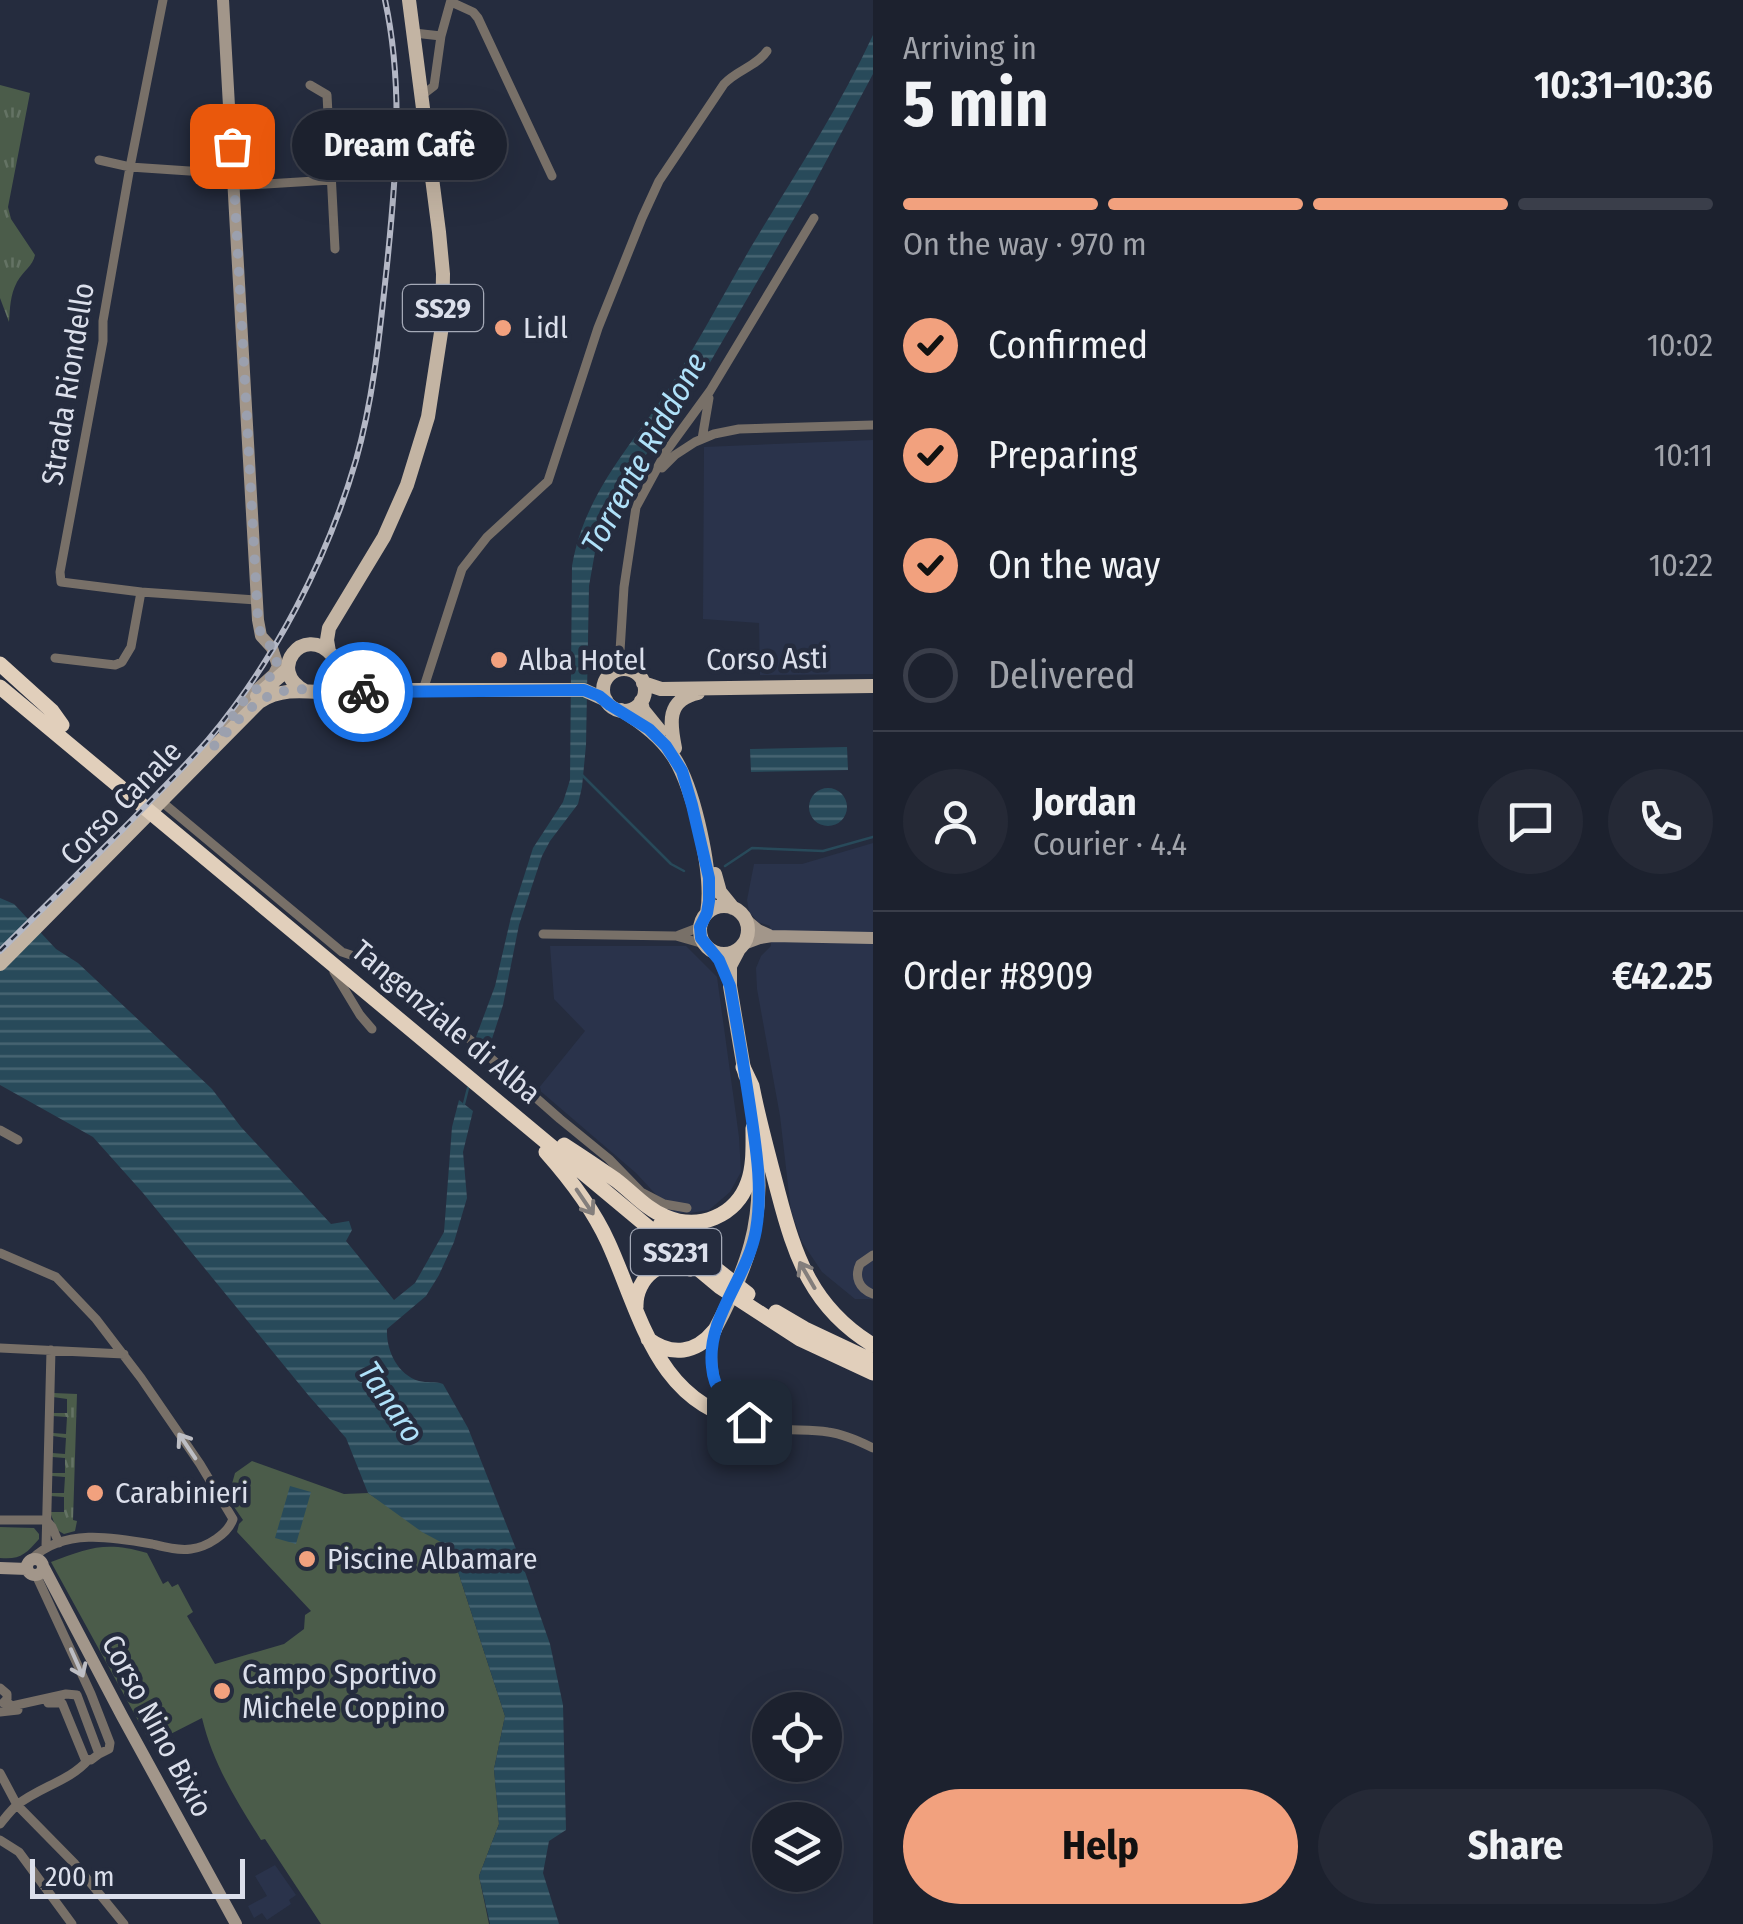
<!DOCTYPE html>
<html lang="en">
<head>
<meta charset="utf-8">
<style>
  body { margin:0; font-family:"Fira Sans Condensed",sans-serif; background:#252936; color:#f1f3f6; height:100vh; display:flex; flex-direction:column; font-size:38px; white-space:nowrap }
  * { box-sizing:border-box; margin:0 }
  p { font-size:32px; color:#a0a3aa }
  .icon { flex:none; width:55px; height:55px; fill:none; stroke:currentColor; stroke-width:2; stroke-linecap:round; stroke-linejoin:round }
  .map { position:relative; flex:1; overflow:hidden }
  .drawer { display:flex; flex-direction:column; background:#1c212e; width:870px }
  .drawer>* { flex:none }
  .buttons { position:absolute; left:752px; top:1692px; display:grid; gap:20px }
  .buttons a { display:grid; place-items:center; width:90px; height:90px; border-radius:50%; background:#1c212e; box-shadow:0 10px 40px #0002,0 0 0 2px #3a3e4a; font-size:50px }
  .scale { position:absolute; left:30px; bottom:25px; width:215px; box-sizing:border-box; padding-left:10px; border:5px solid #dbdfeb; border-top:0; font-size:28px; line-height:35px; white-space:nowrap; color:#dbdfeb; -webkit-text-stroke:8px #252c3e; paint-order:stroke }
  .pin { position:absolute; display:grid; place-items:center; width:85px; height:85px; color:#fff; margin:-42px; border-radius:20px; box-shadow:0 5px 15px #0006 }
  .courier { position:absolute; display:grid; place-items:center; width:100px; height:100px; margin:-50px; border:8px solid #1a73e8; border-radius:50%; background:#fff; color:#222; box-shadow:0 2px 12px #0007 }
  .bubble { position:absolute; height:70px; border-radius:35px; background:#1c212e; box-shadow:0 10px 40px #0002,0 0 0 2px #3a3e4a; font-size:32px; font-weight:700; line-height:70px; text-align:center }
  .headline em { font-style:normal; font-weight:700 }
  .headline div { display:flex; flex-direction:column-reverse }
  .headline { display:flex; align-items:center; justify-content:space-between; height:170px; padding:0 30px }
  h1 { font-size:65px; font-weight:700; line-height:75px }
  .bar { display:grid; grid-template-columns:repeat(4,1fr); gap:15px 10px; align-content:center; height:120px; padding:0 30px }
  .bar i { height:12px; border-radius:8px; background:#3a3e4a }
  .bar .current { background:#f2a17e }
  .bar p { grid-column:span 4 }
  .line { display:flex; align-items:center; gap:25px; padding:0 30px; border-top:2px solid #3a3e4a }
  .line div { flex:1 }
  .round { display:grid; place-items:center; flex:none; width:105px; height:105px; border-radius:52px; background:#252936 }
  ol { padding:0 30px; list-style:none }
  li { display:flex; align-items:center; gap:30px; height:110px }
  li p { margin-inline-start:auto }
  li .icon { padding:10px; border-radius:50%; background:#f2a17e; color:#111; stroke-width:4 }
  li:last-child { color:#a0a3aa }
  li i { width:55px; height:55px; border:5px solid #3a3e4a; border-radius:50% }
  .action { display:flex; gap:20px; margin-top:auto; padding:20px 30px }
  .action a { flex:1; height:115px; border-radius:60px; background:#f2a17e; color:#111; font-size:40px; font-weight:700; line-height:115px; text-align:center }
  .action a+a { background:#252936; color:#f1f3f6 }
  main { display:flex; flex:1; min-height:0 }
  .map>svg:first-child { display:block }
</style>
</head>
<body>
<main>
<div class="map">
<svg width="873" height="1924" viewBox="0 0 873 1924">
  <defs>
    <pattern id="grass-tufts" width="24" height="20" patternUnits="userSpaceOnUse" patternTransform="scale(2.5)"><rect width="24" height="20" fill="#4b5c4a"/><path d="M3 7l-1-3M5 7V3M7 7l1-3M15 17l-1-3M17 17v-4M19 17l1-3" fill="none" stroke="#647364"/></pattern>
    <pattern id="water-rules" width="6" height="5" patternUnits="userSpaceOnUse" patternTransform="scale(2.5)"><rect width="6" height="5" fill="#284a5a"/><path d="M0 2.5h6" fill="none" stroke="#476472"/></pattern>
  </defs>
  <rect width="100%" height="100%" fill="#252c3e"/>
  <path fill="#2a334b" d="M873,440V674L760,675L759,623L703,619L704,447Z
    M873,843V1299H855L822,1272L802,1242L791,1211L780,1116L757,989L756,968L761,956L771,946L770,926L758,922L749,912L747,900L754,864H802Z
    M550,946H686L717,977L739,1137L741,1172L730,1192L709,1210L690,1213H673L636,1173L538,1089L585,1031L554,999Z
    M275,1865L296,1895L289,1900L291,1904L267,1920L262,1913L254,1918L248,1906L267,1896L255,1876Z"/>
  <path fill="url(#grass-tufts)" d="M0,85L30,93L8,207L11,219L35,255C33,266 23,271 17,282C10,295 10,308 9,322L0,298Z
    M53,1393L77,1394L73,1520L77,1521L75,1531L64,1534L57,1530L50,1512H64V1497L50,1496V1493H64L65,1477L52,1476V1473H65V1458L52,1457V1453L65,1454L66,1438L53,1436V1433L66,1434L67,1417L52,1416L53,1413H67V1399L53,1397Z"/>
  <path fill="#4b5c4a" d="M252,1461L344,1494L368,1493L450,1547L505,1716L494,1769L499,1824L479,1876L489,1924H321L265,1839L261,1840C236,1800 213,1764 202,1718L151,1744L51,1562C89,1548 105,1541 147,1553L163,1584L168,1581L172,1587L178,1584L193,1612L187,1616L215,1664L284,1644L304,1629L305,1615L311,1611L237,1532L239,1524L243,1520L228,1498L235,1473Z
    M0,1527L34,1528L39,1534V1539C26,1554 20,1560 0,1558Z"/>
  <path fill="url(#water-rules)" d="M873,35V74L809,193L705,371L631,476L595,552L589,586L586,745L582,787L578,804L550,841L542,856L519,925L503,1005L489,1048L476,1037L495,986L511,917L533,848L563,802L570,780L572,566C585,490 635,443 674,380C701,337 725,292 751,247C793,177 839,109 873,35Z
    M847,747L848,770L751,772L750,749Z
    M809 807a19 19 0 1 1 38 0a19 19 0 1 1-38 0Z
    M0,898L14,904L56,949L78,963L212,1089L241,1127L331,1224L349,1221L352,1230L346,1241L394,1300L415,1283L444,1232L452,1127L459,1100L473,1111L463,1152L467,1198L454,1242L439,1275L426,1296L387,1329C386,1350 397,1374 419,1381C427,1383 435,1381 443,1384L468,1428L524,1569L550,1644L563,1705L566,1830L549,1841L543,1873L559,1924H490L479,1876L499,1824L494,1769L505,1716L450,1547L422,1532L368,1493L346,1438L309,1396L143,1193L93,1137L0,1085Z
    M290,1486L311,1492L296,1544L275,1538Z"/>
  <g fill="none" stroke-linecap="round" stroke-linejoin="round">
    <path stroke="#284a5a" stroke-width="2.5" d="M582,775L671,864L684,871
      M725,866L752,848L823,851L873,837
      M464,1104L468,1088"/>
    <path stroke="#787068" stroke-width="9" d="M163,0L130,167L103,321V341L60,572L61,582L141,592L257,600
      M451,2L473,12L478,18L552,176
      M414,33L441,36
      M310,85L327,95L335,249
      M421,96L434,86L441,36L451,0
      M99,160L130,167L234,174
      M234,186L331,180
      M702,439L709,398
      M662,468L675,455L695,442L714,434L739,429L873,425
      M620,651L630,670
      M55,658L115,665L122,662L131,647L141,592
      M614,671L620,651L624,587L636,507L667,450L710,391L814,218
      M423,690L462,569L487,537L548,481L598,328L642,218L659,181L724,84C737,70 757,66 767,51
      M162,802L342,952L374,963L402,980L560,1119L609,1159L641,1192L664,1204L687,1208
      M543,934L676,936L704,944
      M679,935L700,927
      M334,972L360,1015L372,1029
      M0,1130L18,1140
      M0,1253L56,1277L96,1319L141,1378L200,1464L233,1519C228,1534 207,1547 191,1549C178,1551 164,1547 152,1544C113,1537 62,1528 32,1559
      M873,1255L860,1264C854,1277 859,1289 873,1294
      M714,1332C710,1365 713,1406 749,1422C772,1433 803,1428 828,1432C844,1434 859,1441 873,1448
      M0,1348L124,1354
      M0,1520H46
      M46,1520L52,1527L59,1543
      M46,1547L51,1350
      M0,1688L7,1694V1699L3,1703
      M5,1701L12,1706L66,1694L77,1695L99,1754L109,1749L110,1743L91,1694L36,1575
      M48,1703H62L85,1759L91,1760L99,1754
      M0,1712L18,1710
      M0,1773L17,1805L75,1864L124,1924
      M0,1824C5,1818 11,1810 17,1805C39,1787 70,1781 88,1760
      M0,1840L19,1852L72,1924"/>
    <path stroke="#a2968a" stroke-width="12" d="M223,0L258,620L261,636L272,648L278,666L274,674L242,703L226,730
      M745,919L758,930L769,935
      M744,944L760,938L772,936L873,938
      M27 1567a8 8 0 1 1 16 0a8 8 0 1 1-16 0Z
      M43,1566L122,1716L236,1924
      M0,1568L27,1569"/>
    <path stroke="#c3b4a3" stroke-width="14" d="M329,652L327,640L329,628L384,537L407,485L428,417L442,326L443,274L439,232L409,0
      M603 690a21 21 0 1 1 42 0a21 21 0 1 1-42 0Z
      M335,670L349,686L357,690H584L606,700
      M643,683L661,689L873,686
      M305,691C266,671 303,623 332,655
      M257,696L288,669
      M641,701L643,710L660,731
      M621,710C641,722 660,736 673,756C694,787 714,876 707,913
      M675,748C670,723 666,700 698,693
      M715,874L720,892L733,908
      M700 930a24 24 0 1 1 48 0a24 24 0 1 1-48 0Z
      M739,949L730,966V986L745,1075
      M0,964L259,702C287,684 315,694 346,693C359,693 373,691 386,690
      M714,1331C746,1271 766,1220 756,1151"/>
    <path stroke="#e1cfbb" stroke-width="15" d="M0,664L52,711L62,725
      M0,687L720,1287L800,1339L873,1373
      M743,1067L752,1086C759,1122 769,1157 778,1192C795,1257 812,1308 873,1345
      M564,1145C581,1156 599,1168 616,1180C632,1192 646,1209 666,1217C699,1231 736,1216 748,1182C754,1165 753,1146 753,1128
      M546,1152C570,1179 593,1209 608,1242C641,1314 656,1405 749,1422
      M660,1225L748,1294
      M636,1307C635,1278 663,1254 690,1269
      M776,1312L805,1329L873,1361
      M648,1339C672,1357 696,1353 714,1331"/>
    <defs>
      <path id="rail" d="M0,951C41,910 83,869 124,828C152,799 181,771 208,740C275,660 327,560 356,460C374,396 380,330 387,265C396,177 404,87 385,0"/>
    </defs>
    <use href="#rail" stroke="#b4b8c6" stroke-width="6"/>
    <use href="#rail" stroke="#252c3e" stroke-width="2.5" stroke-dasharray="8" stroke-linecap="butt"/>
  </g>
  <defs><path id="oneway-shaft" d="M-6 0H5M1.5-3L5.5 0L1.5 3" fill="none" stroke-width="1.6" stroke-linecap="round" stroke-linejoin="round" transform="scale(2.5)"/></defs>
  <g stroke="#837e7c">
    <use href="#oneway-shaft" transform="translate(585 1202) rotate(56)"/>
    <use href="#oneway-shaft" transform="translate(807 1275) rotate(-120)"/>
  </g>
  <g stroke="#bdbec4">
    <use href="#oneway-shaft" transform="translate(187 1446) rotate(-124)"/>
    <use href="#oneway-shaft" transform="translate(77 1663) rotate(66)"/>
  </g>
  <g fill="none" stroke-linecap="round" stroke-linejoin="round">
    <path stroke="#9ba0ae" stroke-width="10" stroke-dasharray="0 18" d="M232,146L258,620L261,636L272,648L278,666C270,681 253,690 242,703C231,716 225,732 214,746C230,730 247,707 267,697C294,682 333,694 363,692"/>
    <path stroke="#1a73e8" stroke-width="12" d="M363,692L584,690L599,696L610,705L649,729L666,746L682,771L692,805L709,878V901L707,913L700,927L701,938L719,960L730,986C737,1026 744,1067 750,1107C756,1148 763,1188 756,1230C748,1277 706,1318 712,1367C714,1392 730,1409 749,1422"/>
  </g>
  <g fill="#f2a17e" stroke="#252c3e" stroke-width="4">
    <circle cx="503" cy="328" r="10"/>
    <circle cx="499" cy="660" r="10"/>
    <circle cx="95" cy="1493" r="10"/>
    <circle cx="307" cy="1559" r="10"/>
    <circle cx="222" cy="1691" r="10"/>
  </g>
  <g text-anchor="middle" stroke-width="9" stroke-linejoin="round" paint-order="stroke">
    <g fill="#252c3e" stroke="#a4a9b7" stroke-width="2.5">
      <rect x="403" y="285" width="80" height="46" rx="8"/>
      <rect x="631" y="1229" width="90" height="46" rx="8"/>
    </g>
    <g font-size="28" font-weight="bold" fill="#dbdfeb">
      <text x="443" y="318">SS29</text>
      <text x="676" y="1262">SS231</text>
    </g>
    <g font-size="30" fill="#dbdfeb" stroke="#252c3e" text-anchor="start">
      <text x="523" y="338">Lidl</text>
      <text x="519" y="670">Alba Hotel</text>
      <text x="115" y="1503">Carabinieri</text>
      <text x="327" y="1569">Piscine Albamare</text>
      <text x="242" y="1684">Campo Sportivo<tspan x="242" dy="34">Michele Coppino</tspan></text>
    </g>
    <g font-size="30" fill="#dbdfeb" stroke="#252c3e">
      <text transform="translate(68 384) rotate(-81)" y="10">Strada Riondello</text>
      <text transform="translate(767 659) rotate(-1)" y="10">Corso Asti</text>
      <text transform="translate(121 803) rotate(-46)" y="10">Corso Canale</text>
      <text transform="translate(446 1022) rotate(40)" y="10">Tangenziale di Alba</text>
      <text transform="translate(157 1726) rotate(62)" y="10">Corso Nino Bixio</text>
    </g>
    <g font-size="32" font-style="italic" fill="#afe1f9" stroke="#252c3e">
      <text transform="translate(644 453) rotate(-61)" y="11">Torrente Riddone</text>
      <text transform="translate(391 1402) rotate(56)" y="11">Tanaro</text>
    </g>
  </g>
</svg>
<div class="buttons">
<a><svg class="icon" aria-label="locate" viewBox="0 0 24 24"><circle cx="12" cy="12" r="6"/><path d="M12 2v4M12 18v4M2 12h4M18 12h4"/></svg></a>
<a><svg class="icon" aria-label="layers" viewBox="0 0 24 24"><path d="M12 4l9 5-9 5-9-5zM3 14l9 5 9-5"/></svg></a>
</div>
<div class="scale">200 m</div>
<div class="pin" style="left:232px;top:146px;background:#ea580c"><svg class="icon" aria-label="bag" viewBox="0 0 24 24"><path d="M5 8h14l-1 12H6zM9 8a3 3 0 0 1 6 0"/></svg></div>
<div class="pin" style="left:749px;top:1422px;background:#1f2937"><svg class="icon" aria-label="home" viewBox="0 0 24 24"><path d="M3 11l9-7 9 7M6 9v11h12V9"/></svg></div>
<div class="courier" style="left:363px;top:692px"><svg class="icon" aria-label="bike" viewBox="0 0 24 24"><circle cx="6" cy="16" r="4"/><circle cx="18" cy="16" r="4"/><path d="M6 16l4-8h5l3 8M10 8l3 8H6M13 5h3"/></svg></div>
<div class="bubble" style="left:292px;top:110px;width:215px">Dream Cafè</div>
</div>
<section class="drawer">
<div class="headline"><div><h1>5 min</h1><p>Arriving in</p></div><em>10:31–10:36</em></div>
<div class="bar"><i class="current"></i><i class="current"></i><i class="current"></i><i></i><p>On the way · 970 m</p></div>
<ol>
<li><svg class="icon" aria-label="check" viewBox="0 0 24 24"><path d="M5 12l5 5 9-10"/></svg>Confirmed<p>10:02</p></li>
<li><svg class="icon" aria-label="check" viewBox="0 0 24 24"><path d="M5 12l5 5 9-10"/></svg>Preparing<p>10:11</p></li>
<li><svg class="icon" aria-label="check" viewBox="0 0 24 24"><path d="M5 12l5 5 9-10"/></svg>On the way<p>10:22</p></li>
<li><i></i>Delivered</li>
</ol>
<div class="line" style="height:180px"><a class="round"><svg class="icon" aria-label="person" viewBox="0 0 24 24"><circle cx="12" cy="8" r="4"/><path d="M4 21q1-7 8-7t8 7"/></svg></a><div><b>Jordan</b><p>Courier · 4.4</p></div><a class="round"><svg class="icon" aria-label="chat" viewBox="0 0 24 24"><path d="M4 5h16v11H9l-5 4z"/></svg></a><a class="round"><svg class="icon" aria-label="phone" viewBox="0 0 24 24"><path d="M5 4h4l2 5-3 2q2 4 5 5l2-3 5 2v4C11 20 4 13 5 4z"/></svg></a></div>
<div class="line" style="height:130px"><div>Order #8909</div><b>€42.25</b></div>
<div class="action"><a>Help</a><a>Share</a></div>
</section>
</main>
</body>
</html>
